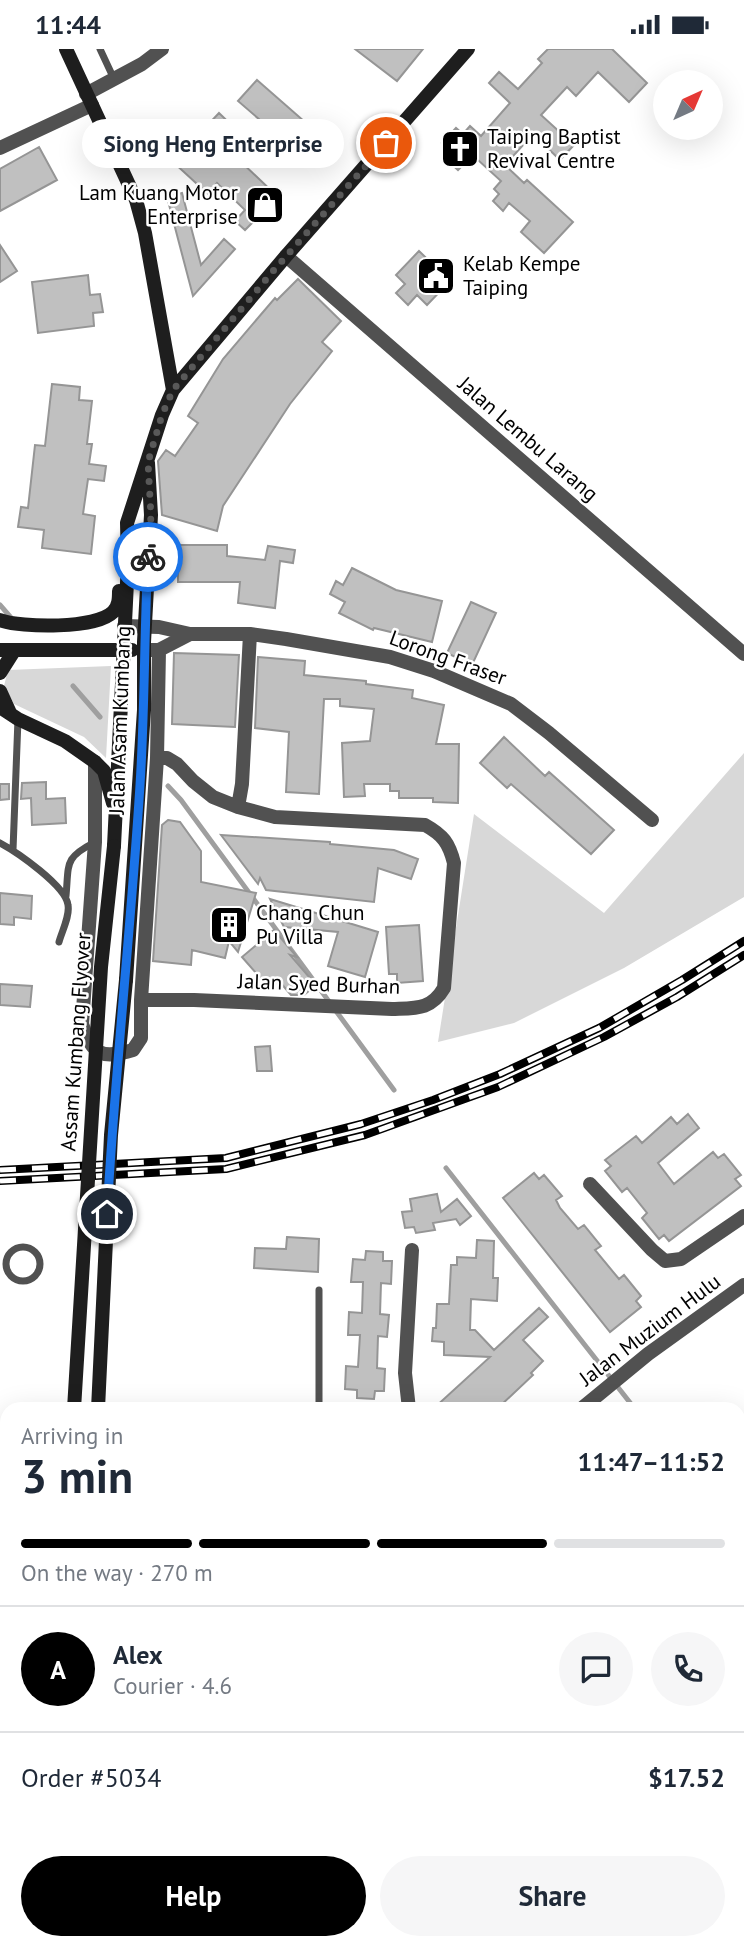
<!DOCTYPE html>
<html lang="en">
<head>
<meta charset="utf-8">
<style>
  body { margin:0; font-family:"PT Sans",sans-serif; background:#f6f6f7; color:#1f2937; height:100vh; display:flex; flex-direction:column; font-size:26px; white-space:nowrap }
  * { box-sizing:border-box; margin:0 }
  p { font-size:23px; color:#747a83 }
  .icon { flex:none; width:38px; height:38px; fill:none; stroke:currentColor; stroke-width:2; stroke-linecap:round; stroke-linejoin:round }
  .map { position:relative; flex:1; overflow:hidden }
  .details { position:absolute; left:0px; top:1353px; width:746px; height:548px; display:flex; flex-direction:column; background:#fff; border-radius:21px 21px 0 0; box-shadow:0 7px 28px #0002 }
  .details>* { flex:none }
  .needle { width:46px; rotate:44deg }
  .tools { position:absolute; left:653px; top:21px; display:grid; gap:14px }
  .tools a { display:grid; place-items:center; width:70px; height:70px; border-radius:50%; background:#fff; box-shadow:0 7px 28px #0002; font-size:35px }
  .pin { position:absolute; display:grid; place-items:center; width:60px; height:60px; color:#fff; margin:-30px; border:4px solid #fff; border-radius:50%; box-shadow:0 2px 7px #0007 }
  .courier { position:absolute; display:grid; place-items:center; width:70px; height:70px; margin:-35px; border:5px solid #1a73e8; border-radius:50%; background:#fff; color:#222; box-shadow:0 2px 9px #0007 }
  .bubble { position:absolute; height:49px; border-radius:24px; background:#fff; box-shadow:0 7px 28px #0002; font-size:23px; font-weight:600; line-height:49px; text-align:center }
  .head em { font-style:normal; font-weight:600 }
  .head div { display:flex; flex-direction:column-reverse }
  .head { display:flex; align-items:center; justify-content:space-between; height:119px; padding:0 21px }
  h1 { font-size:46px; font-weight:600; line-height:52px }
  .bar { display:grid; grid-template-columns:repeat(4,1fr); gap:10px 7px; align-content:center; height:84px; padding:0 21px }
  .bar i { height:9px; border-radius:5px; background:#e0e1e3 }
  .bar .selected { background:#000 }
  .bar p { grid-column:span 4 }
  .line { display:flex; align-items:center; gap:18px; padding:0 21px; border-top:2px solid #e0e1e3 }
  .line div { flex:1 }
  .round { display:grid; place-items:center; flex:none; width:74px; height:74px; border-radius:37px; background:#f6f6f7 }
  .primary-button { display:flex; gap:14px; margin-top:auto; padding:14px 21px }
  .primary-button a { flex:1; height:80px; border-radius:42px; background:#000; color:#fff; font-size:28px; font-weight:600; line-height:80px; text-align:center }
  .primary-button a+a { background:#f6f6f7; color:#1f2937 }
  .status { display:flex; justify-content:space-between; align-items:center; height:49px; padding:0 35px; background:#fff; direction:ltr }
  .status svg { height:19px; fill:currentColor }
  .map>svg:first-child { display:block }
</style>
</head>
<body>
<div class="status"><b>11:44</b><svg viewBox="0 0 49 12"><path d="M0 12V9h3v3zM5 12V6h3v6zM10 12V3h3v9zM15 12V0h3v12zM26 1h20v11H26zM47 4h2v5h-2z"/></svg></div>
<div class="map">
<svg width="744" height="1899" viewBox="0 0 744 1899">
  <rect width="100%" height="100%" fill="#fff"/>
  <path fill="#d8d8d8" d="M111,617L106,709L84,688L14,655L4,637L8,621Z
    M744,704V848L624,919L514,974L438,993L474,765L604,864Z
    M739,1501L744,1508V1899H643L635,1894H738Z"/>
  <g fill="none" stroke-linecap="round" stroke-linejoin="round">
    <path stroke="#9f9f9f" stroke-width="5" d="M0,556L13,571
      M73,637L100,668
      M168,737L181,751L394,1041
      M446,1119L635,1360
      M738,1492L744,1499"/>
  </g>
  <path fill="#c0c0c0" stroke="#959595" stroke-width="2" d="M355,0H423L397,32Z
    M548,0H612L647,34L629,53L598,23L576,47L567,38L541,66L574,96L560,111L533,85L505,116L524,134L527,131L573,173L544,204L521,183L530,172L509,154L503,162L493,152L499,145L494,140L501,132L477,110L468,118L464,115L458,121L446,110L452,103L442,94L456,79L463,85L470,77L481,87L510,54L489,34L499,23L518,40L542,14L538,10Z
    M257,31L329,94L311,115L238,52Z
    M219,64L252,96L238,110L278,148L245,181L235,172L245,161L217,134L208,145L173,113Z
    M39,98L57,131L0,162V120Z
    M182,144L201,216L224,190L235,200L193,247L167,148Z
    M0,196L17,222L0,233Z
    M419,202L450,232L427,256L417,246L408,256L396,244L405,235L396,226Z
    M88,226L90,246L100,245L103,263L93,264L94,277L38,284L32,233Z
    M298,230L341,272L322,293L332,302L290,355L223,457L217,482L162,466L158,412L166,401L175,407L198,374L188,367L223,310L275,249L277,251Z
    M52,335L80,338L79,351L92,352L87,395H92L89,415L106,417L104,432L88,430L83,465L95,467L91,505L42,499L44,481L18,478L21,458L28,459L35,396L45,397Z
    M178,496H227V507L265,511L268,497L295,501L293,514L280,512L275,559L238,554L240,533H178Z
    M352,519L396,541L442,552L432,593L374,579L373,581L339,564L345,553L330,545L336,532L343,536Z
    M471,553L496,564L472,616L447,604Z
    M174,604L239,606L235,678L172,675Z
    M258,608L305,612L304,626L366,632V635L413,641L412,649L444,656L436,695H459L458,754L433,753V749H399V742H390V735H364L365,747L344,748L342,694L370,692L374,660L340,657V650H324L319,745L286,743L289,683L255,679Z
    M504,688L545,727L549,723L614,781L591,805L511,735L507,739L480,714Z
    M46,733V750L65,749L66,774L32,776L31,749L21,750L22,734Z
    M0,735H9V750L0,751Z
    M168,771L180,773L201,802V833L256,844L238,903L229,892L225,909L192,901L191,916L153,912L162,776Z
    M221,786L330,793V795L394,801L418,810L411,830L378,819L374,853L266,841L260,829L258,835Z
    M0,844L32,847L31,870L14,868V876L0,875Z
    M270,850L378,883L365,928L328,917L338,883L284,878Z
    M419,876L423,932L397,934V925H389L386,878Z
    M274,881L297,908L290,906L316,936L304,946H291L279,932L270,940L242,908Z
    M0,935L32,937L30,958L0,956Z
    M270,997L272,1022H257L255,998Z
    M688,1065L699,1079L658,1114L674,1135L713,1103L718,1109L724,1105L741,1126L735,1130L741,1137L669,1192L664,1186L659,1190L642,1169L647,1164L627,1139L622,1143L605,1122L611,1117L605,1111L636,1087L642,1094L671,1068L677,1075Z
    M534,1124L539,1130L544,1126L562,1147L556,1151L560,1159L578,1180L584,1176L601,1197L595,1201L619,1230L624,1226L641,1247L636,1252L641,1258L610,1283L503,1149Z
    M437,1145L441,1163L457,1150L471,1167L460,1176L456,1170L433,1174L435,1181L416,1184L414,1178L405,1179L402,1163L412,1162L410,1150Z
    M287,1188L319,1190L318,1223L254,1219L255,1199L286,1200Z
    M477,1191L494,1192L493,1229H498L497,1252L471,1250L470,1281H475L494,1301L539,1259L548,1268L523,1291L543,1312L531,1324L533,1326L497,1360H433L490,1308L444,1306V1293L432,1292L433,1279H436L437,1255H449L451,1216H457V1208L476,1209Z
    M366,1202L383,1203V1212H392L391,1235L381,1234L380,1265L389,1266L387,1288L378,1287L377,1319L385,1320L384,1342H375L374,1350L357,1349V1341L345,1340L346,1317L358,1318L360,1286H348L349,1263L362,1264L363,1233H351L353,1210L365,1211Z"/>
  <g fill="none" stroke-linecap="round" stroke-linejoin="round">
    <path stroke="#515151" stroke-width="7" d="M100,0L114,30
      M0,794C17,803 66,837 68,856C70,867 62,882 59,893
      M13,801L18,670
      M66,847C69,814 64,809 95,793
      M6 1215a17 17 0 1 1 34 0a17 17 0 1 1-34 0Z
      M319,1360V1241
      M0,1635L7,1639
      M0,1838L7,1839
      M0,1857L7,1858
      M187,1894L194,1899
      M42,1899L43,1894
      M430,1899L435,1894"/>
    <path stroke="#515151" stroke-width="14" d="M86,45L142,15L162,0
      M0,99L92,56
      M286,207L744,605
      M124,577L159,578L190,585H250L286,590L390,608L434,622L511,655L549,684L652,771
      M150,601H159L190,585
      M95,713V793L82,975C93,1007 102,1010 133,1001L141,989V951L157,709L159,601
      M238,758L242,735L250,585
      M141,951H194L392,960C416,959 431,961 444,939L454,814C449,794 443,786 425,776L275,768L238,758L213,748L193,732L177,715L167,709H157
      M590,1135L652,1201L665,1212L681,1210L744,1167
      M409,1360L405,1324L412,1201
      M581,1360L648,1305L744,1236"/>
    <path stroke="#1e1e1e" stroke-width="14" d="M66,0L136,151L145,184L173,341
      M0,571C22,579 96,580 113,563C119,557 119,549 119,542
      M0,601H132
      M0,624L14,602
      M0,642L10,664
      M0,658L18,670L65,692L95,713L104,722L113,754
      M114,797L128,513L127,474L162,366L173,341L286,207L468,0
      M126,931L144,661V593L151,466L148,414
      M0,1463L7,1462
      M0,1519L7,1525
      M0,1542L7,1545
      M0,1561L7,1566
      M445,1894L452,1899"/>
    <defs>
      <path id="rail" d="M0,1121L226,1109L361,1075L433,1051L500,1025L599,979L682,931L744,892
        M0,1132L226,1120L365,1086L498,1038L604,988L677,948L744,906"/>
    </defs>
    <use href="#rail" stroke="#000" stroke-width="8"/>
    <use href="#rail" stroke="#fff" stroke-width="5" stroke-dasharray="16" stroke-linecap="butt"/>
    <path stroke="#1e1e1e" stroke-width="14" d="M74,1360L101,918L114,797
      M98,1360L111,1086L126,931"/>
  </g>
  <g fill="none" stroke-linecap="round" stroke-linejoin="round">
    <path stroke="#595959" stroke-width="7" stroke-dasharray="0 12.6" d="M148,508L151,467L148,413L162,366L173,341L274,221L386,94"/>
    <path stroke="#1a73e8" stroke-width="9" d="M107,1165C115,1022 131,879 140,736C145,660 144,584 148,508"/>
  </g>
  <defs>
    <symbol id="church-square" viewBox="-11 -11 22 22"><rect x="-9" y="-9" width="18" height="18" rx="4" fill="#000" stroke="#fff"/><path d="M-1.2-6h2.4v3.5h3.3v2.4h-3.3V6h-2.4V-.1h-3.3v-2.4h3.3Z" fill="#fff"/></symbol>
    <symbol id="shop-square" viewBox="-11 -11 22 22"><rect x="-9" y="-9" width="18" height="18" rx="4" fill="#000" stroke="#fff"/><path d="M-5-2.5h2.3a2.7 3.5 0 0 1 5.4 0H5L5.5 6h-11ZM-1.5-2.5h3a1.5 2.3 0 0 0-3 0Z" fill="#fff"/></symbol>
    <symbol id="civic-square" viewBox="-11 -11 22 22"><rect x="-9" y="-9" width="18" height="18" rx="4" fill="#000" stroke="#fff"/><path d="M-.6-6.5H3V-4.5H.6V-3L4-1V1h2V6H-6V1h2V-1L-.6-3ZM-1.2 2.5V6h2.4V2.5Z" fill="#fff"/></symbol>
    <symbol id="building-square" viewBox="-11 -11 22 22"><rect x="-9" y="-9" width="18" height="18" rx="4" fill="#000" stroke="#fff"/><path d="M-4-6H4V6H1V3H-1V6H-4ZM-2.5-4.3h1.7v1.8h-1.7ZM.8-4.3h1.7v1.8H.8ZM-2.5-1h1.7V.8h-1.7ZM.8-1h1.7V.8H.8Z" fill="#fff"/></symbol>
  </defs>
  <g fill-rule="evenodd">
    <use href="#church-square" x="438" y="78" width="44" height="44"/>
    <use href="#shop-square" x="243" y="134" width="44" height="44"/>
    <use href="#civic-square" x="414" y="205" width="44" height="44"/>
    <use href="#building-square" x="207" y="854" width="44" height="44"/>
  </g>
  <g text-anchor="middle" stroke-width="5" stroke-linejoin="round" paint-order="stroke">
    <g font-size="21" fill="#000" stroke="#fff" text-anchor="start">
      <text x="487" y="95">Taiping Baptist<tspan x="487" dy="24">Revival Centre</tspan></text>
      <text x="238" y="151" text-anchor="end">Lam Kuang Motor<tspan x="238" dy="24">Enterprise</tspan></text>
      <text x="463" y="222">Kelab Kempe<tspan x="463" dy="24">Taiping</tspan></text>
      <text x="256" y="871">Chang Chun<tspan x="256" dy="24">Pu Villa</tspan></text>
    </g>
    <g font-size="21" fill="#000" stroke="#fff">
      <text transform="translate(528 390) rotate(41)" y="7">Jalan Lembu Larang</text>
      <text transform="translate(448 609) rotate(20)" y="7">Lorong Fraser</text>
      <text transform="translate(120 671) rotate(-88)" y="7">Jalan Asam Kumbang</text>
      <text transform="translate(319 935) rotate(2)" y="7">Jalan Syed Burhan</text>
      <text transform="translate(76 993) rotate(-86)" y="7">Assam Kumbang Flyover</text>
      <text transform="translate(650 1281) rotate(-37)" y="7">Jalan Muzium Hulu</text>
    </g>
  </g>
</svg>
<div class="tools">
<a><svg class="needle" viewBox="-14 -14 28 28"><path d="M0-13l5 13h-10z" fill="#e53935"/><path d="M0 13l5-13h-10z" fill="#747a83"/></svg></a>
</div>
<div class="pin" style="left:386px;top:94px;background:#ea580c"><svg class="icon" aria-label="bag" viewBox="0 0 24 24"><path d="M5 8h14l-1 12H6zM9 8a3 3 0 0 1 6 0"/></svg></div>
<div class="pin" style="left:107px;top:1165px;background:#1f2937"><svg class="icon" aria-label="home" viewBox="0 0 24 24"><path d="M3 11l9-7 9 7M6 9v11h12V9"/></svg></div>
<div class="courier" style="left:148px;top:508px"><svg class="icon" aria-label="bike" viewBox="0 0 24 24"><circle cx="6" cy="16" r="4"/><circle cx="18" cy="16" r="4"/><path d="M6 16l4-8h5l3 8M10 8l3 8H6M13 5h3"/></svg></div>
<div class="bubble" style="left:82px;top:70px;width:262px">Siong Heng Enterprise</div>
<section class="details">
<div class="head"><div><h1>3 min</h1><p>Arriving in</p></div><em>11:47–11:52</em></div>
<div class="bar"><i class="selected"></i><i class="selected"></i><i class="selected"></i><i></i><p>On the way · 270 m</p></div>
<div class="line" style="height:126px"><b class="round" style="background:#000;color:#fff">A</b><div><b>Alex</b><p>Courier · 4.6</p></div><a class="round"><svg class="icon" aria-label="chat" viewBox="0 0 24 24"><path d="M4 5h16v11H9l-5 4z"/></svg></a><a class="round"><svg class="icon" aria-label="phone" viewBox="0 0 24 24"><path d="M5 4h4l2 5-3 2q2 4 5 5l2-3 5 2v4C11 20 4 13 5 4z"/></svg></a></div>
<div class="line" style="height:91px"><div>Order #5034</div><b>$17.52</b></div>
<div class="primary-button"><a>Help</a><a>Share</a></div>
</section>
</div>
</body>
</html>
